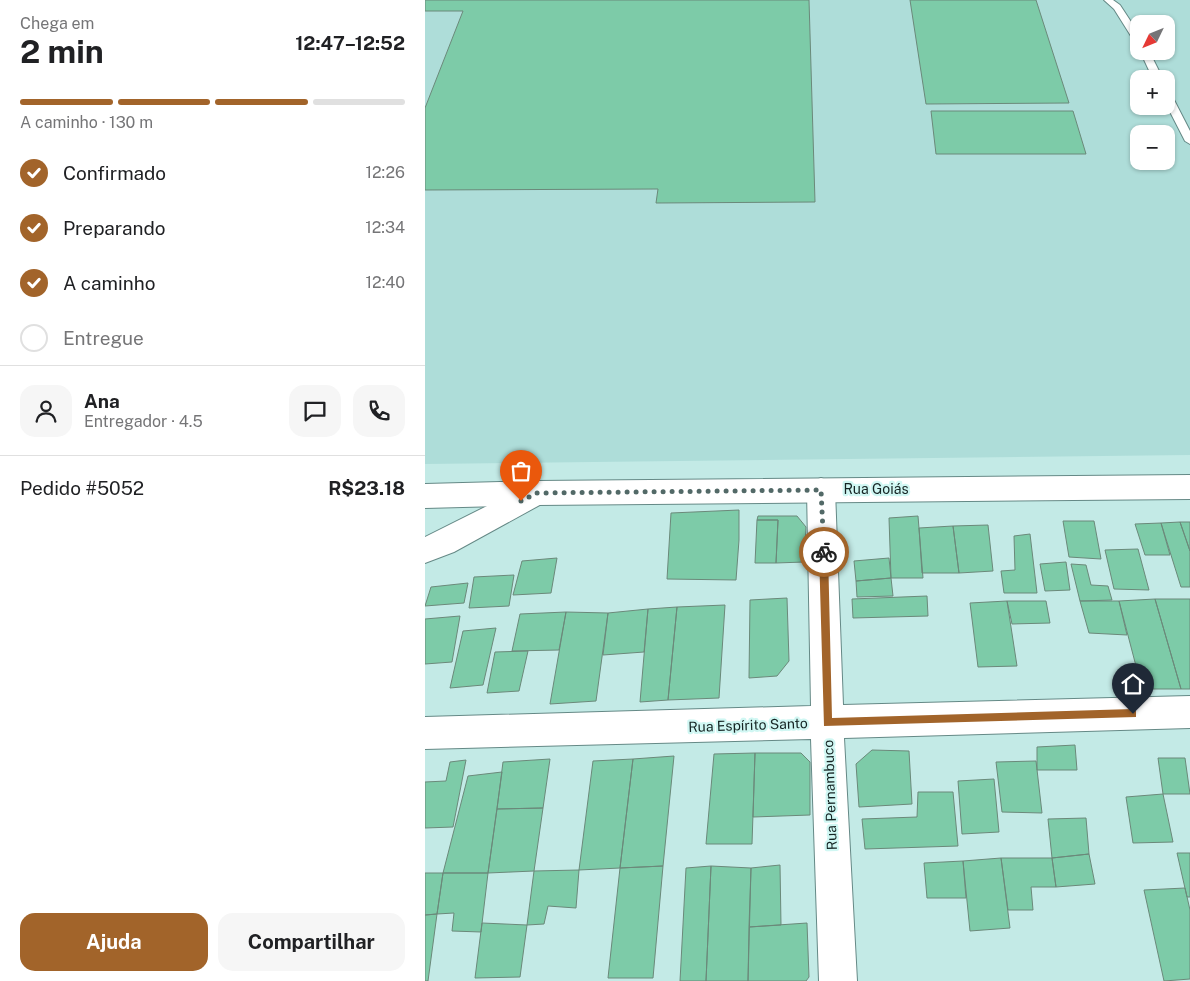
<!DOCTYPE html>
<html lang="pt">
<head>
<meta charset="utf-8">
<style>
  body { margin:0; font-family:"Public Sans",sans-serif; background:#f6f6f6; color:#202124; height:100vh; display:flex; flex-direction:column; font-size:19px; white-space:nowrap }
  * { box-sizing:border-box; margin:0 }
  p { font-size:16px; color:#757577 }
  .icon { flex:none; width:28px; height:28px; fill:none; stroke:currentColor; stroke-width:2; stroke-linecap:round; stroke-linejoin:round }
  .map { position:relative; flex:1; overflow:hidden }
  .panel { display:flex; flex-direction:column; background:#fff; width:425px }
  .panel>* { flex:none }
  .needle { width:32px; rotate:227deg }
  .controls { position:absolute; left:705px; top:15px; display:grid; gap:10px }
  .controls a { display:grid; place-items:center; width:45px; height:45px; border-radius:10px; background:#fff; box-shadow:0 1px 4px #0004; font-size:25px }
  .pin { position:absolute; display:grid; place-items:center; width:42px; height:42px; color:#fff; margin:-51px -21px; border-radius:50% 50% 50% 0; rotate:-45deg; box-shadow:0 0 5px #0007 }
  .pin .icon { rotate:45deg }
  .courier { position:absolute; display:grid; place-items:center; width:50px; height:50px; margin:-25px; border:4px solid #a2642a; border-radius:50%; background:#fff; color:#222; box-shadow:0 1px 6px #0007 }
  .headline em { font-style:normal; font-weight:700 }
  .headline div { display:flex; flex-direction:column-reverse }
  .headline { display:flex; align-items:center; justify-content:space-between; height:85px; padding:0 20px }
  h1 { font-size:32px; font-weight:700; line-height:38px }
  .bar { display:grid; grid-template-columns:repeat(4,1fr); gap:8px 5px; align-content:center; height:60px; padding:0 20px }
  .bar i { height:6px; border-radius:4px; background:#e0e0e0 }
  .bar .current { background:#a2642a }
  .bar p { grid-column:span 4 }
  .line { display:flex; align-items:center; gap:12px; padding:0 20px; border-top:1px solid #e0e0e0 }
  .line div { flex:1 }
  .round { display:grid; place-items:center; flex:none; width:52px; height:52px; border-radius:15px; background:#f6f6f6 }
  ol { padding:0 20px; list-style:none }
  li { display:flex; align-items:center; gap:15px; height:55px }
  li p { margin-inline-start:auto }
  li .icon { padding:5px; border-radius:50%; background:#a2642a; color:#fff; stroke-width:4 }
  li:last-child { color:#757577 }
  li i { width:28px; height:28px; border:2px solid #e0e0e0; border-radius:50% }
  .button { display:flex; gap:10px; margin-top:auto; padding:10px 20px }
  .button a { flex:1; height:58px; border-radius:15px; background:#a2642a; color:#fff; font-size:20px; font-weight:700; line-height:58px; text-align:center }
  .button a+a { background:#f6f6f6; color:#202124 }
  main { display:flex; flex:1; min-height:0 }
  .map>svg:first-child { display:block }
</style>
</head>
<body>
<main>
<section class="panel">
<div class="headline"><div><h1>2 min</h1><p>Chega em</p></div><em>12:47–12:52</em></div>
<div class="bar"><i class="current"></i><i class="current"></i><i class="current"></i><i></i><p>A caminho · 130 m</p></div>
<ol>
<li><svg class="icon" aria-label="check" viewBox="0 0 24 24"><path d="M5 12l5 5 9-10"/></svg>Confirmado<p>12:26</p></li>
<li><svg class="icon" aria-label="check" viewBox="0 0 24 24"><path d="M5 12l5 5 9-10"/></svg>Preparando<p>12:34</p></li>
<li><svg class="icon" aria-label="check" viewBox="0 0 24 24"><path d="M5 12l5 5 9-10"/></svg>A caminho<p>12:40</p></li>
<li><i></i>Entregue</li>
</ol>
<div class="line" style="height:90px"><a class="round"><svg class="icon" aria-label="person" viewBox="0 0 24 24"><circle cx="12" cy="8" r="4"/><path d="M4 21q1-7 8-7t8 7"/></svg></a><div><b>Ana</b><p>Entregador · 4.5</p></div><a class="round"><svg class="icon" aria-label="chat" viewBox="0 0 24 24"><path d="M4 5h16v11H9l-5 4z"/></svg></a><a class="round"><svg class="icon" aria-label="phone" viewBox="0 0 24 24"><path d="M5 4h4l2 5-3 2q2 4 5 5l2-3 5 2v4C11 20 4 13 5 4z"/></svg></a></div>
<div class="line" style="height:65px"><div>Pedido #5052</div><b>R$23.18</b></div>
<div class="button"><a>Ajuda</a><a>Compartilhar</a></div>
</section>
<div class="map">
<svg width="765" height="981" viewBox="0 0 765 981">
  <rect width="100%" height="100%" fill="#c3eae6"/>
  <path fill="#aeddd9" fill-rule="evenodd" d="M0,0H765V455L0,464ZM714,24H741V51H714ZM714,79H741V106H714ZM714,134H741V161H714Z"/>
  <path fill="#7dcba8" stroke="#6b897a" d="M0,0H384L390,202L231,203L233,189L0,190V108L38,11H0Z
    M485,0H611L644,103L501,104Z
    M506,111H648L661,154H511Z
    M314,510V540L311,580L242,579L246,513Z
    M333,516H372L381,527L379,562L351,563L353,520H332Z
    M493,516L498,578H466L464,518Z
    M332,520H353L351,563H330Z
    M638,521H669L676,559L644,557Z
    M755,522L765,551V587H756L736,523Z
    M755,522H765V551Z
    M736,523L745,555H720L710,524Z
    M563,525L568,571L534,573L528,526Z
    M528,526L534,573H497L494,528Z
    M605,534L612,593H579L576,571L590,570L589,536Z
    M713,549L724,590L689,589L680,550Z
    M132,558L126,593L88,595L97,561Z
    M464,558L466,578L431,581L429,561Z
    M641,562L645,590L620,591L615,564Z
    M646,564L661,565L666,585L683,586L687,600L655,601Z
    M89,575L84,606L44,608L49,577Z
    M466,578L468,596L432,597L431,581Z
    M43,583L39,603L0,606L6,587Z
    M502,596L503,616L428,618L427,599Z
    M362,598L364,661L352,676L324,678L325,600Z
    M730,599H765V689H756Z
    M730,599L756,689H717L694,601Z
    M582,601H621L625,623L587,624Z
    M582,601L592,666L553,667L545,603Z
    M655,601H694L702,635L664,633Z
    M300,605L294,698L243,700L252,607Z
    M252,607L243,700L215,702L223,609Z
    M223,609L219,652L178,655L183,613Z
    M141,612L183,613L171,701L125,704Z
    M141,612L134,650L87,651L95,614Z
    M35,616L27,662L0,664V619Z
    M71,628L58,685L25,688L38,631Z
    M103,651L94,691L62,693L70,652Z
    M650,745L652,770H612V747Z
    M447,750L484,751L487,804L434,807L431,764Z
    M330,753L327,844H281L289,754Z
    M330,753H376L385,762V815L328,817Z
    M249,756L238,866L195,868L208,759Z
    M733,758H760L765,794H738Z
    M125,759L118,808L72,809L78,762Z
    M208,759L195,868L154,870L168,761Z
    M41,760L28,827L0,828V782L21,781L25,762Z
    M611,761L617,813L577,812L571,762Z
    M77,772L63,873H18L43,776Z
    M569,779L574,832L537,834L533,781Z
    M493,792H528L533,846L440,849L437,819L492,817Z
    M738,794L748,842L708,843L701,797Z
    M118,808L109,871L63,873L72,809Z
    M661,818L664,854L627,858L623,819Z
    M752,853H765V897H762Z
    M664,854L670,884L631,887L627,858Z
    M576,858L585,928L545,931L538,861Z
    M576,858H627L631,887H606L608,910H583Z
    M538,861L541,898H502L499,863Z
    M355,865L356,925L324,927L326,868Z
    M238,866L228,978H183L195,868Z
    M286,866L281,981H255L261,868Z
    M286,866L326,868L323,981H281Z
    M154,870L151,908L123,906L119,924L102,925L109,871Z
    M0,873H18L12,914L0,915Z
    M18,873H63L56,932L27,931L29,913L12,914Z
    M760,888L765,910V979L739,981L719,890Z
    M12,914L3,981H0V915Z
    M57,923L102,925L95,977L50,978Z
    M382,923L384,977L381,981H323L324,927Z"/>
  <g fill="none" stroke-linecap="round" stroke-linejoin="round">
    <defs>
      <path id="lane" d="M679,0H688L695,5L714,34V45L711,44L689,9Z
        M715,51H724L738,79H728Z
        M741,91L746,94L765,131V144L760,141L741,104Z"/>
      <path id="street" d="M396,478L406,482L410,490L418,705L765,696V728L419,738L432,981H394L386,739L0,749V717L386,706L382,490L386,482Z
        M112,481L122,485L126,493L122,501L29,552L0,563V537Z"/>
      <path id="secondary" d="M765,475V499L112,505L0,508V484L112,481Z"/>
    </defs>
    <use href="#lane" stroke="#658986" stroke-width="2"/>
    <use href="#street" stroke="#658986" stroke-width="2"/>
    <use href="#secondary" stroke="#658986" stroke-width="2"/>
    <use href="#lane" fill="#fff" fill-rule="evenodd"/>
    <use href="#street" fill="#fff" fill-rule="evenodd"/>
    <use href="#secondary" fill="#fff" fill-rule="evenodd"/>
  </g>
  <path fill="#a2642a" d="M399,548L403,552L407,718L708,709L711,711V717L399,726L394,552Z"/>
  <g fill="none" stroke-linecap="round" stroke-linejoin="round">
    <path stroke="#526967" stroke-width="5" stroke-dasharray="0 9" d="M96,501L112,493L396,490L399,552"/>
  </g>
  <g text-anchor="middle" stroke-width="4.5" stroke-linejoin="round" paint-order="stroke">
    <g font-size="14" fill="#152423" stroke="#d0f7f3">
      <text x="451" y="494">Rua Goiás</text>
      <text transform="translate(323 725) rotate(-2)" y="5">Rua Espírito Santo</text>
      <text transform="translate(405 795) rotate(-92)" y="5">Rua Pernambuco</text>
    </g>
  </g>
</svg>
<div class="controls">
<a><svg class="needle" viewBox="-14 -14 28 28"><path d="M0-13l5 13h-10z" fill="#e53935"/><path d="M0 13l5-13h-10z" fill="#757577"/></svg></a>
<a>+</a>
<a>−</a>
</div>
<div class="pin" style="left:96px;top:501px;background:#ea580c"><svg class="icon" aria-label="bag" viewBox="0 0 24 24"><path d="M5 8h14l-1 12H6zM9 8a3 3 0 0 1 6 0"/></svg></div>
<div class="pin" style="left:708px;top:714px;background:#1f2937"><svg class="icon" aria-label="home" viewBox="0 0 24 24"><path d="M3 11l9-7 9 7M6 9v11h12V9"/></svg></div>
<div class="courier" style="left:399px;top:552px"><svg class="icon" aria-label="bike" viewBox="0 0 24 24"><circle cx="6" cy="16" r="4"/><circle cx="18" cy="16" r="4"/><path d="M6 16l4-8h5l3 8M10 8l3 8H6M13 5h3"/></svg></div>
</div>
</main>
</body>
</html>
